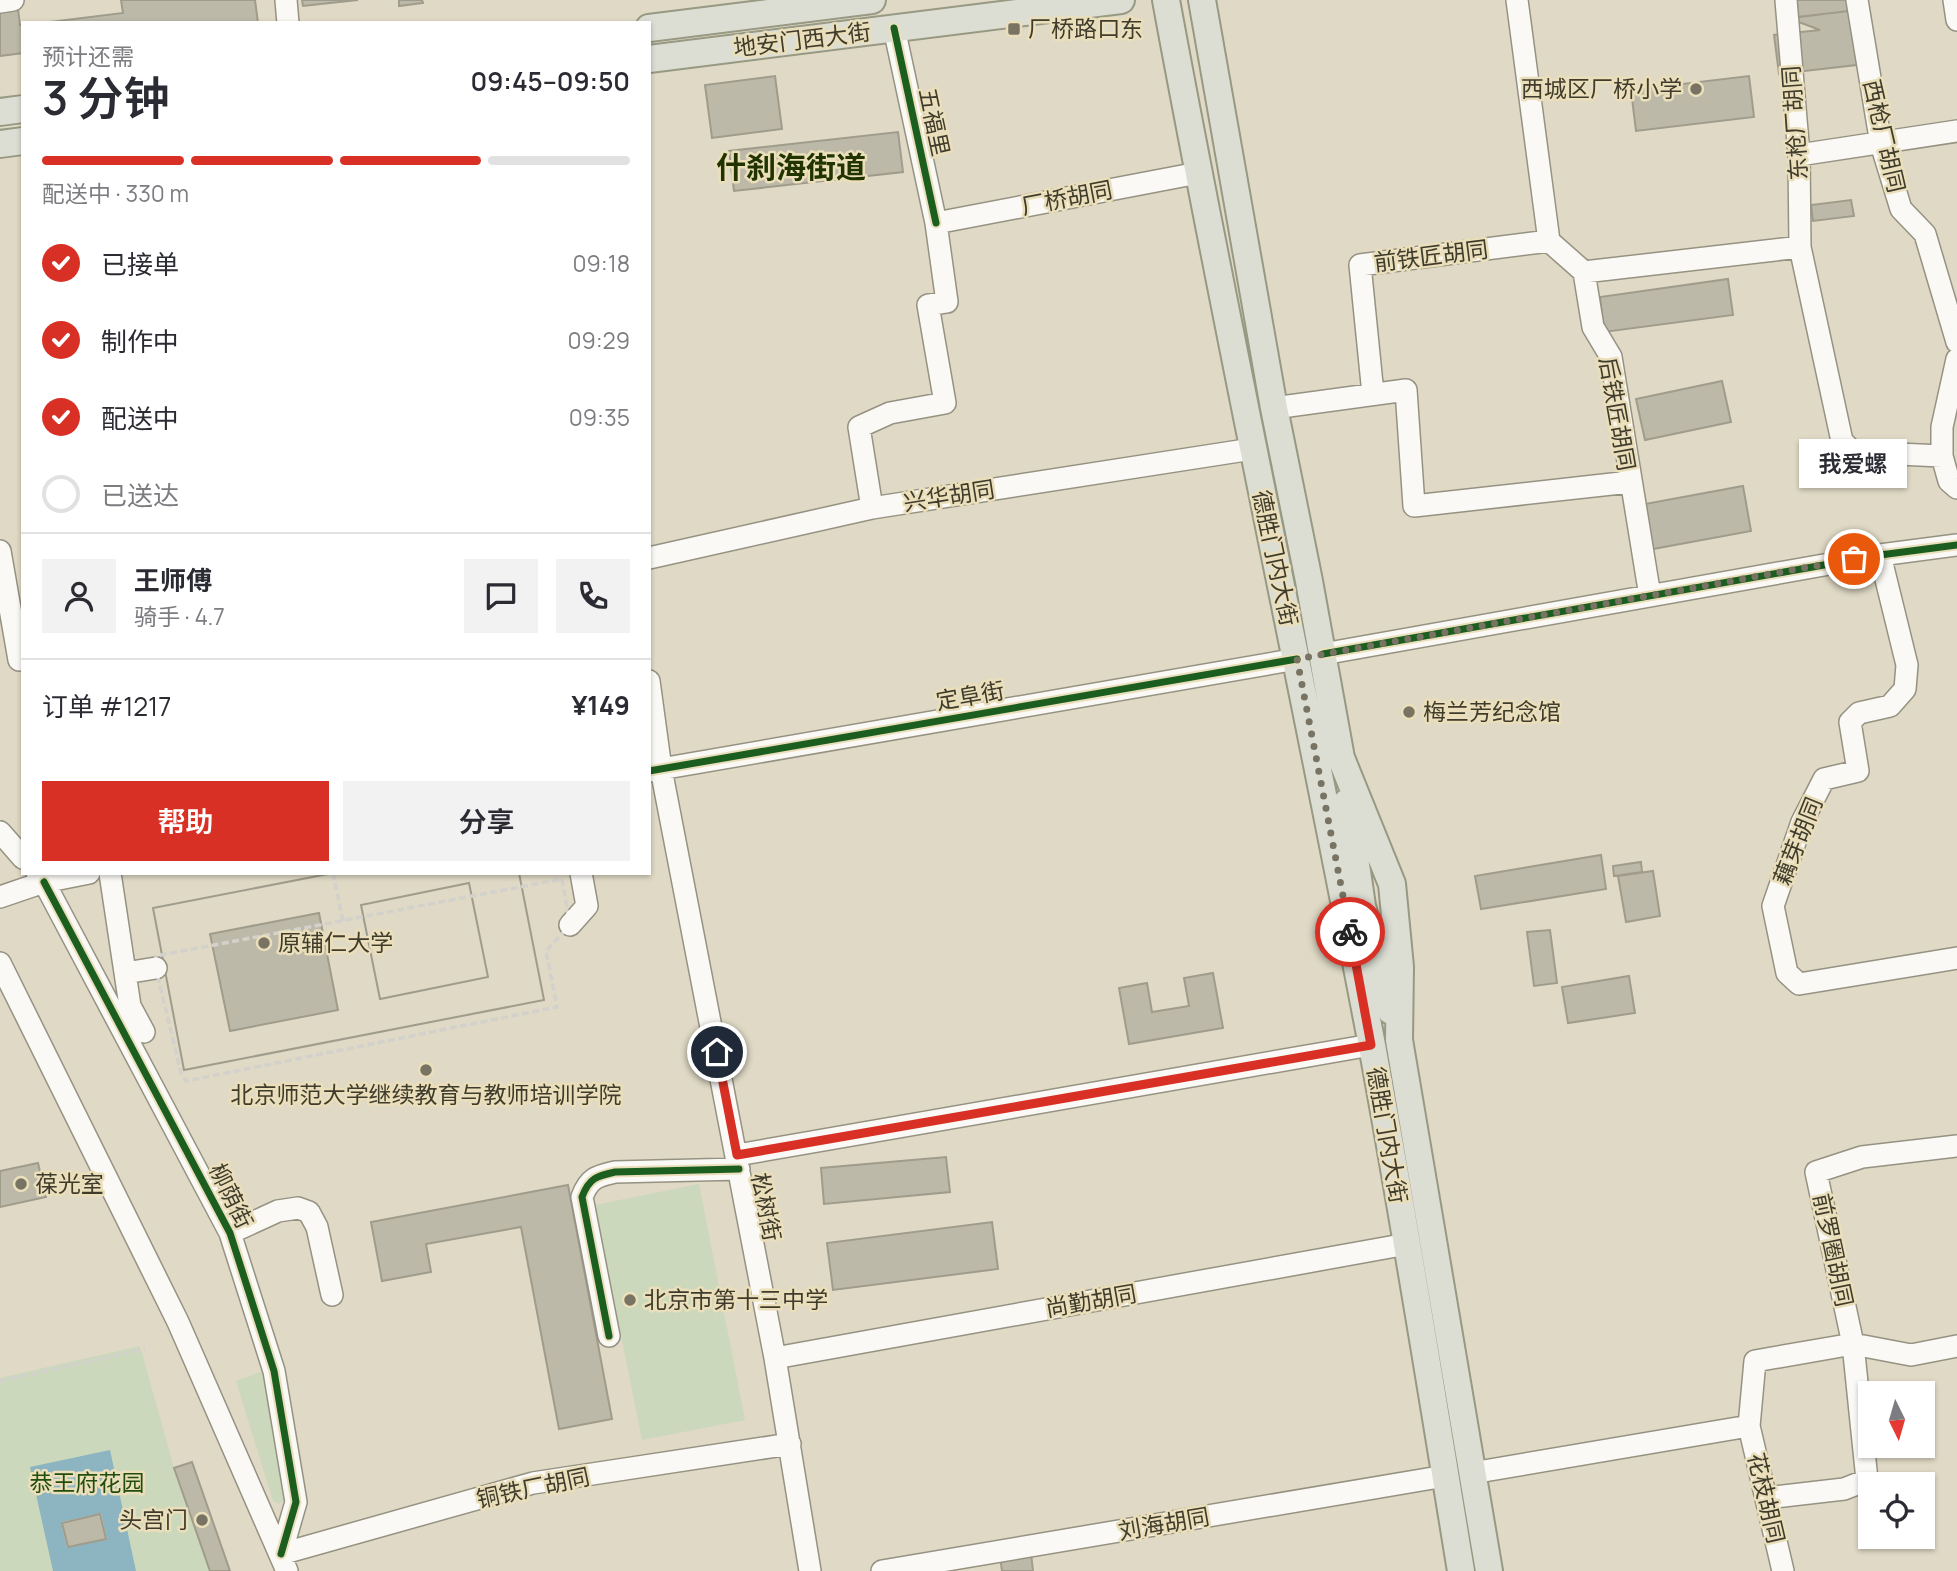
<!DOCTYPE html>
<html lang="zh">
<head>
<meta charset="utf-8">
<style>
  body { margin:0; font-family:Manrope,"Noto Sans SC",sans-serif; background:#f2f2f3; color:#2b2b33; height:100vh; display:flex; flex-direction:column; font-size:26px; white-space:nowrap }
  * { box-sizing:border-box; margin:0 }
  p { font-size:23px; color:#7c7c81 }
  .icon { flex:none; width:38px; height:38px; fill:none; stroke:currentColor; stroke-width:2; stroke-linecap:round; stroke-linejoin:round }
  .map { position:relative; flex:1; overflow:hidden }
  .sheet { position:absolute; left:21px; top:21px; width:630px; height:854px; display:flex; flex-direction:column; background:#fff; border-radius:0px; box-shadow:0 2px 5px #0004 }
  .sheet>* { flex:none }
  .needle { width:46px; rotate:175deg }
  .controls { position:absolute; left:1858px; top:1381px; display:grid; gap:14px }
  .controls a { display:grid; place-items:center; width:77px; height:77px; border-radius:0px; background:#fff; box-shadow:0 2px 5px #0004; font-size:35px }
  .pin { position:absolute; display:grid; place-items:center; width:60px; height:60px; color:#fff; margin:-30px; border:4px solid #fff; border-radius:50%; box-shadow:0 2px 7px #0007 }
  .courier { position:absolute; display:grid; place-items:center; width:70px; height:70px; margin:-35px; border:5px solid #d93025; border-radius:50%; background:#fff; color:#222; box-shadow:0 2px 9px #0007 }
  .bubble { position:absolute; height:49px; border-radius:0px; background:#fff; box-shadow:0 2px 5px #0004; font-size:23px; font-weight:600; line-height:49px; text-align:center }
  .overview em { font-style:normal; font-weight:600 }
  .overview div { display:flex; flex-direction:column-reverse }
  .overview { display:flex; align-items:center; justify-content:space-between; height:119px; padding:0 21px }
  h1 { font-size:46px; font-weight:600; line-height:52px }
  .bar { display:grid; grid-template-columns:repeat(4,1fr); gap:10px 7px; align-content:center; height:84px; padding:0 21px }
  .bar i { height:9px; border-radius:5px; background:#e1e1e2 }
  .bar .on { background:#d93025 }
  .bar p { grid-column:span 4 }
  .line { display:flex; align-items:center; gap:18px; padding:0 21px; border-top:2px solid #e1e1e2 }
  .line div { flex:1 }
  .round { display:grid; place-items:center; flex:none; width:74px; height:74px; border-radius:0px; background:#f2f2f3 }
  ol { padding:0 21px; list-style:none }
  li { display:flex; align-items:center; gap:21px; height:77px }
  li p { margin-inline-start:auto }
  li .icon { padding:7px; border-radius:50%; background:#d93025; color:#fff; stroke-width:4 }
  li:last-child { color:#7c7c81 }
  li i { width:38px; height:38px; border:4px solid #e1e1e2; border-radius:50% }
  .primary-button { display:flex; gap:14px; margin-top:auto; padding:14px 21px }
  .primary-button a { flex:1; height:80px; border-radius:0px; background:#d93025; color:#fff; font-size:28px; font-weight:600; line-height:80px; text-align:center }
  .primary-button a+a { background:#f2f2f3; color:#2b2b33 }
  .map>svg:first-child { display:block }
</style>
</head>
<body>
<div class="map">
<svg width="1957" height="1571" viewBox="0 0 1957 1571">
  <rect width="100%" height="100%" fill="#dfd9c5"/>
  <path fill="#ccd8bc" d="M699,1184L745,1420L642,1440L595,1205Z
    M140,1346L174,1468L210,1571H0V1378Z
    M266,1370L287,1498L279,1504L273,1501L236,1381Z"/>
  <path fill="#8cb4c1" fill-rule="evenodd" d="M110,1450L136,1571H53L30,1467ZM101,1513L107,1539L67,1548L61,1522Z"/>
  <path fill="#bdb9a9" stroke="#a09c8c" stroke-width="2" fill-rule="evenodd" d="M121,0H255L258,23H42L123,13Z
    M302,0H358L303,6Z
    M399,0H422L423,3L399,6Z
    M1782,0H1863L1864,9L1785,19Z
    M18,9L20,25H23V53L0,56V11Z
    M1858,10L1865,64L1779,74L1774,35L1820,30L1788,18Z
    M775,76L782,129L712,138L705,85Z
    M1749,76L1754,117L1636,131L1631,90Z
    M898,132L903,172L734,191L729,151Z
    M1851,200L1854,216L1813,221L1811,205Z
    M1728,279L1733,315L1604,332L1600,297Z
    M1722,381L1731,422L1645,440L1636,399Z
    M1743,486L1751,531L1653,549L1645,504Z
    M1601,855L1606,889L1481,909L1475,876Z
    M1641,862L1642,872L1614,876L1613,866Z
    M1653,871L1660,916L1626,922L1618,876Z
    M333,873H519L544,1000L184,1070L153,908ZM469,883L488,977L380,999L361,905Z
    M333,873H519L544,1000L184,1070L153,908ZM469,883L488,977L380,999L361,905ZM319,913L338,1010L230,1031L210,934Z
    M1550,930L1557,983L1534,986L1527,932Z
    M1213,973L1223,1028L1129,1044L1119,988L1147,983L1152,1012L1189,1006L1184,978Z
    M1629,976L1635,1013L1568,1023L1562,987Z
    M946,1157L950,1192L824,1204L821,1168Z
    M38,1163L46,1197L0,1207V1171Z
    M568,1185L612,1419L559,1429L521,1227L426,1244L431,1272L382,1281L371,1222Z
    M992,1222L998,1269L833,1290L827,1243Z
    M192,1462L230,1571H210L174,1468Z
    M100,1514L106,1539L68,1547L62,1523Z
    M1031,1553L1033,1571H1002L1000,1556Z"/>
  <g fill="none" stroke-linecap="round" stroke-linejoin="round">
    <defs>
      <path id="minor" d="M286,0L288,23
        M1517,0L1549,241L1584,272L1593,327L1611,357L1650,596
        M1786,0L1799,155L1800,247L1842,441L1853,452L1942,456L1949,481L1957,488
        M1857,0L1881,144L1901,209L1925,234L1957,342
        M1954,0L1957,20
        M0,2L13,0
        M1799,155L1957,131
        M936,223L1198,173
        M1584,272L1800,247
        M1373,394L1360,265L1549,241
        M1274,408L1406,390L1414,506L1630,482
        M1942,456V427L1957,359
        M872,508L859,427L890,413L945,403L928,305L947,302L936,223L894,28
        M0,551L19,660
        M1880,555L1907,665L1905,689L1890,706L1859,713L1850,722L1858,771L1824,779L1802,822L1773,906L1787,973L1799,984L1957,958
        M649,558L872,508L1252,449
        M1323,654L1880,555L1957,545
        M649,681L661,769L775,1358L810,1571
        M649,771L1297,659
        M0,832L23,858
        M37,873L44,882L230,1233L274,1371L296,1502L281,1554
        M110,873L130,1006L144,1032
        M0,897L44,882L89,873
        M570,925L587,906L581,873
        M0,963L178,1322L287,1571
        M125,973L156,968
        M737,1155L1371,1045
        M230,1233L278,1211L298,1208L309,1212L317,1227L332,1295
        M609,1336L582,1197C589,1178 597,1176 615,1172L739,1169
        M775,1358L1407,1244
        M1749,1426L1783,1571
        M1472,1473L1749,1426L1755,1361L1853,1344L1911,1355L1957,1346
        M1766,1498L1844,1489L1867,1480L1853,1344L1816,1172L1862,1157L1957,1146
        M281,1554L533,1483L790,1444
        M882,1571L1445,1476"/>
      <path id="major" d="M1166,0C1230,348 1305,693 1371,1040C1404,1217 1432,1394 1461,1571
        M1202,0L1274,408L1309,581L1341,758L1392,884L1400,967L1399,1040L1489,1571
        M649,28L872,0
        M649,59L1121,0
        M0,112L23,109
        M0,144L23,141
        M1347,802L1362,906L1391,1011"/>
    </defs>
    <use href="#minor" stroke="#969282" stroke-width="24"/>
    <use href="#major" stroke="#989982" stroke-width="30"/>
    <path stroke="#d3d1cb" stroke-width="3.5" stroke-dasharray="7 3.5" stroke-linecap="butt" d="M333,873L343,921
      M562,879L570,925L546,951L557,1007L186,1081L181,1073L155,965L156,956Z
      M0,1381L145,1349"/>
    <use href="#minor" stroke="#faf9f6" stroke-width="21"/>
    <use href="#major" stroke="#dcded4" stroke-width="26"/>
    <defs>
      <path id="cycleway" d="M894,28L936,223
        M1323,654L1880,555L1957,545
        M649,771L1297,659
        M44,882L230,1233L274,1371L296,1502L281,1554
        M609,1336L582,1197C589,1178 597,1176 615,1172L739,1169"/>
    </defs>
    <use href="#cycleway" stroke="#eadfba" stroke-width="11"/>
    <use href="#cycleway" stroke="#1b5e20" stroke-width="7"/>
  </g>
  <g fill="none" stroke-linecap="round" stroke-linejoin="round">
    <path stroke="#787362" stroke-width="7" stroke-dasharray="0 12.6" d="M1350,932L1297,659L1854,559"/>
    <path stroke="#d93025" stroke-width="9" d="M717,1052L737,1155L1371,1045L1350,932"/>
  </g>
  <g fill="#787362" stroke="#eadfba" stroke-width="2.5">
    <rect x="1007" y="22" width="14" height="14" rx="3.5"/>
    <circle cx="1696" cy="89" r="7"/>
    <circle cx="1409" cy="712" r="7"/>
    <circle cx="264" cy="943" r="7"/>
    <circle cx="426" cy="1070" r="7"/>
    <circle cx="21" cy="1184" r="7"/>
    <circle cx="630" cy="1300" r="7"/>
    <circle cx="202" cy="1520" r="7"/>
  </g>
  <g text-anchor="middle" stroke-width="5" stroke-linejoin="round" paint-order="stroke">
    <g font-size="23" fill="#403c2d" stroke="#eadfba" text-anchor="start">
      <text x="1028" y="37">厂桥路口东</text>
      <text x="1682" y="97" text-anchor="end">西城区厂桥小学</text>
      <text x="1423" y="720">梅兰芳纪念馆</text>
      <text x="278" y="951">原辅仁大学</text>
      <text x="426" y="1103" text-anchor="middle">北京师范大学继续教育与教师培训学院</text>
      <text x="35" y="1192">葆光室</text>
      <text x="644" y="1308">北京市第十三中学</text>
      <text x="188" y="1528" text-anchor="end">头宫门</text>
    </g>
    <g font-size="23" fill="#403c2d" stroke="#eadfba">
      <text transform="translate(802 40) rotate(-7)" y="8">地安门西大街</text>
      <text transform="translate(934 122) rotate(78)" y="8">五福里</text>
      <text transform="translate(1795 123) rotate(-94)" y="8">东枪厂胡同</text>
      <text transform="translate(1884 136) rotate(77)" y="8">西枪厂胡同</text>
      <text transform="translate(1067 198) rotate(-11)" y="8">厂桥胡同</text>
      <text transform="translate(1431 256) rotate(-7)" y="8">前铁匠胡同</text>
      <text transform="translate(1617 414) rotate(80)" y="8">后铁匠胡同</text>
      <text transform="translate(949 496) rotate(-9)" y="8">兴华胡同</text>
      <text transform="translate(1275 558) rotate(78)" y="8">德胜门内大街</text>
      <text transform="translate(970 696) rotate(-10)" y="8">定阜街</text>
      <text transform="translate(1798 841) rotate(-68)" y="8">藕芽胡同</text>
      <text transform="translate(1387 1135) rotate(80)" y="8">德胜门内大街</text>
      <text transform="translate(231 1196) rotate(64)" y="8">柳荫街</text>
      <text transform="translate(766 1207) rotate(79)" y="8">松树街</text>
      <text transform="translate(1833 1250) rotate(78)" y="8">前罗圈胡同</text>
      <text transform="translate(1091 1301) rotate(-10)" y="8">尚勤胡同</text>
      <text transform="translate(533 1488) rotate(-12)" y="8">铜铁厂胡同</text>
      <text transform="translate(1766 1498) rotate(77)" y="8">花枝胡同</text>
      <text transform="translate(1164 1524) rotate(-10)" y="8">刘海胡同</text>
    </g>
    <g font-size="23" fill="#214d0d" stroke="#eadfba">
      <text x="87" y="1491">恭王府花园</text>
    </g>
    <g font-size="30" font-weight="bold" fill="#213400" stroke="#eadfba">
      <text x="791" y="178">什刹海街道</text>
    </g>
  </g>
</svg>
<div class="controls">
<a><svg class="needle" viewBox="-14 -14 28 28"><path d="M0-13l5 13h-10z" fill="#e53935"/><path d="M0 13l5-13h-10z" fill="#7c7c81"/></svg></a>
<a><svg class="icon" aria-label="locate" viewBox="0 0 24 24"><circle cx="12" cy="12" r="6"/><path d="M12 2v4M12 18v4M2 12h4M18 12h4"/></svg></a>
</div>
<div class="pin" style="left:1854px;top:559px;background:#ea580c"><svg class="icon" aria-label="bag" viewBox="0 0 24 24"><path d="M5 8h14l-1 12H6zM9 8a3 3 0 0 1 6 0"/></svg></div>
<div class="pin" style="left:717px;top:1052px;background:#1f2937"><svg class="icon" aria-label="home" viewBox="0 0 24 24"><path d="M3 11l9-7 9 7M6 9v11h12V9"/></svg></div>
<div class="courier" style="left:1350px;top:932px"><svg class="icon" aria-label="bike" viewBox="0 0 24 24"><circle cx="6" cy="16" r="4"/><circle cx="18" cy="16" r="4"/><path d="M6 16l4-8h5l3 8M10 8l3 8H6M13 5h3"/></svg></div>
<div class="bubble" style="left:1799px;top:439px;width:108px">我爱螺</div>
<section class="sheet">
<div class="overview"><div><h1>3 分钟</h1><p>预计还需</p></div><em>09:45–09:50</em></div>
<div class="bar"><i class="on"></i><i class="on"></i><i class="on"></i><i></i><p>配送中 · 330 m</p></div>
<ol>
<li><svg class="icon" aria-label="check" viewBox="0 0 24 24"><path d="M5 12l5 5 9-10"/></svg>已接单<p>09:18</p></li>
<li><svg class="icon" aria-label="check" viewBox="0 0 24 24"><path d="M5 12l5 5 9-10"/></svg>制作中<p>09:29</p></li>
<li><svg class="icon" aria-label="check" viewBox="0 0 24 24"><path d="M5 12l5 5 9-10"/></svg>配送中<p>09:35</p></li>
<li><i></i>已送达</li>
</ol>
<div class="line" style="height:126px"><a class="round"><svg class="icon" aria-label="person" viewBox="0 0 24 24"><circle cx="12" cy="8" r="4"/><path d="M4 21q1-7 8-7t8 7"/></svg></a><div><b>王师傅</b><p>骑手 · 4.7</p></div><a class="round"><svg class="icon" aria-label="chat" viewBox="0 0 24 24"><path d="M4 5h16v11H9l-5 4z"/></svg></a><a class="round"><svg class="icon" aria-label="phone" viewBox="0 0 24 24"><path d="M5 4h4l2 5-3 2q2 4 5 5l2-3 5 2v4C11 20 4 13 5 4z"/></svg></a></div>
<div class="line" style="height:91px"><div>订单 #1217</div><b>¥149</b></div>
<div class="primary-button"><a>帮助</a><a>分享</a></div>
</section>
</div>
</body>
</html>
